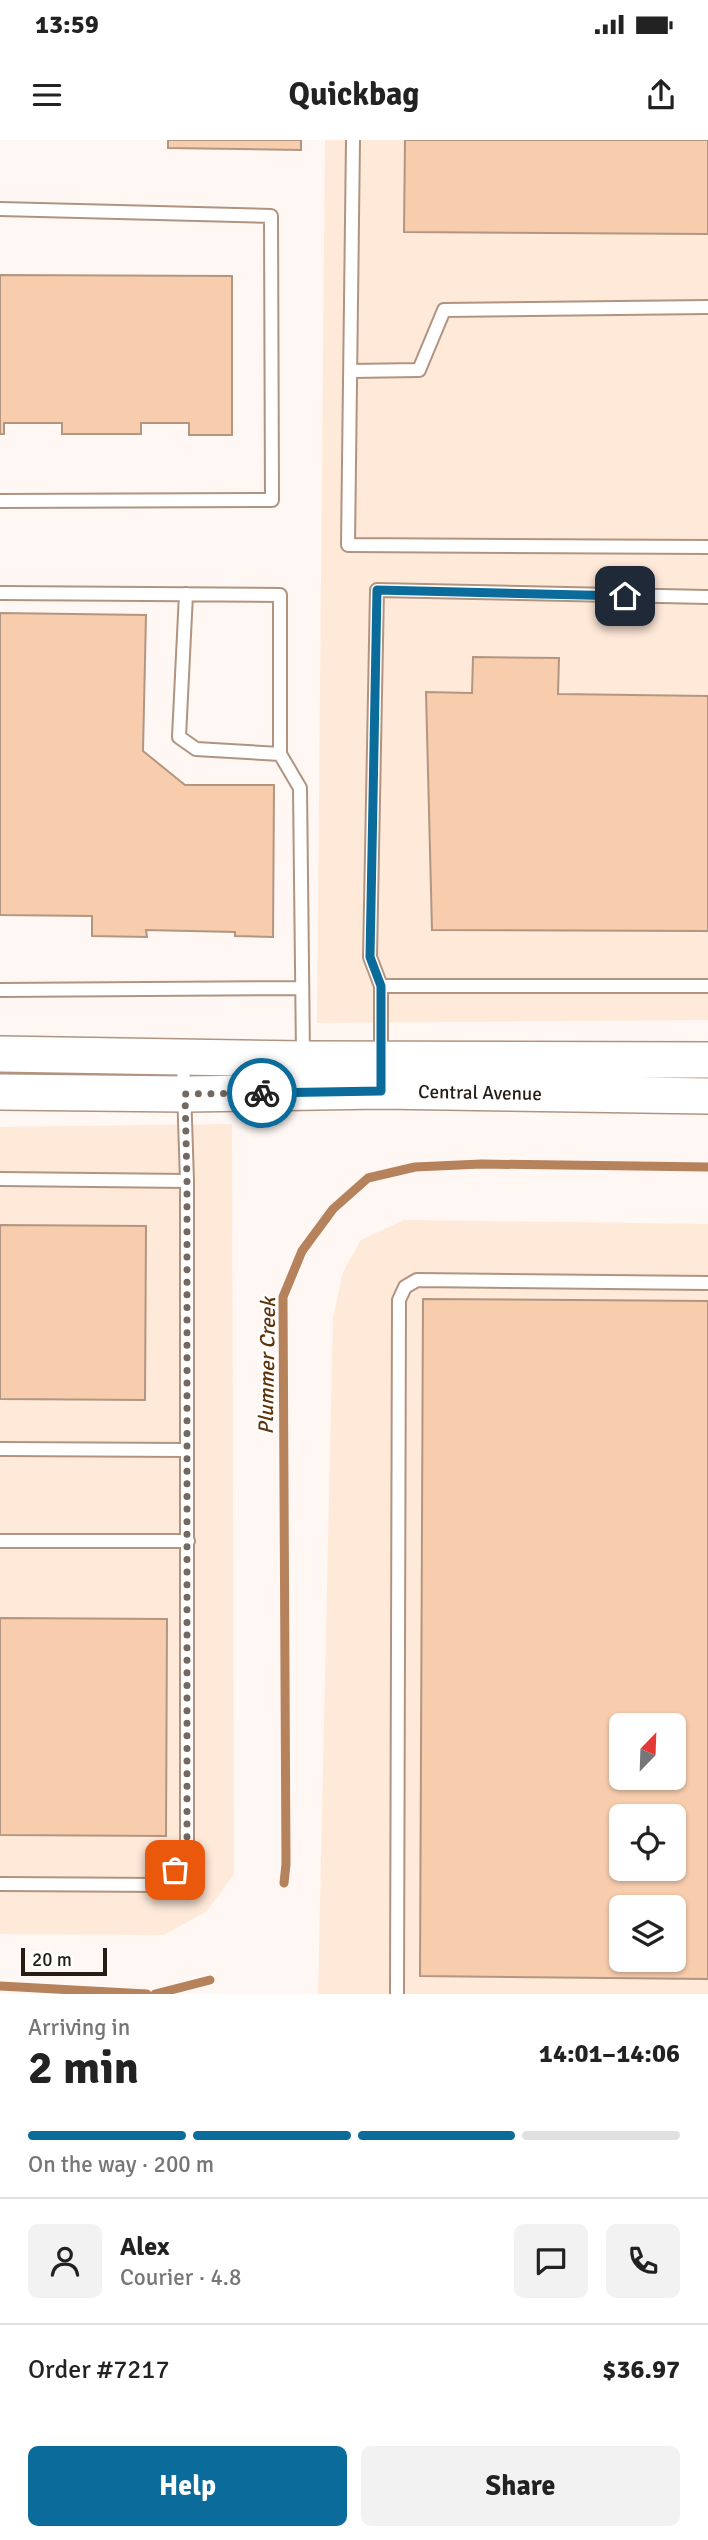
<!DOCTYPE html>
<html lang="en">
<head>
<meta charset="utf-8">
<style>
  body { margin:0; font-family:Signika,sans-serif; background:#f2f2f2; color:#222; height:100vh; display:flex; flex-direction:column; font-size:26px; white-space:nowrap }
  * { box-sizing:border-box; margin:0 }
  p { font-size:23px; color:#767676 }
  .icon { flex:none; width:38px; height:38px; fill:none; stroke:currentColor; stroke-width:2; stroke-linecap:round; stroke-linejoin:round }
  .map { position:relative; height:1854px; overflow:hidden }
  .panel { display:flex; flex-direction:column; background:#fff; flex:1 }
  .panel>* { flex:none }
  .needle { width:46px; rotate:23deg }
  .tools { position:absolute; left:609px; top:1573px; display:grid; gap:14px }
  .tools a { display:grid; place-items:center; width:77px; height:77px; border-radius:10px; background:#fff; box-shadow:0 2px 5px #0004; font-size:35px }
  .scale { position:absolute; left:21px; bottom:18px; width:86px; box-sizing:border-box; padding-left:7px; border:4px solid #281d15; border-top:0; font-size:19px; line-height:24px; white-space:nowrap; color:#281d15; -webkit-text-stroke:5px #fff; paint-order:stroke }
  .pin { position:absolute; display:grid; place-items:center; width:60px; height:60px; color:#fff; margin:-30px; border-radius:14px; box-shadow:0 4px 10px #0006 }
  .courier { position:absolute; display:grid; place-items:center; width:70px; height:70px; margin:-35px; border:5px solid #0b6c9b; border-radius:50%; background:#fff; color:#222; box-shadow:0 2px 9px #0007 }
  .head em { font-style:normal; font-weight:700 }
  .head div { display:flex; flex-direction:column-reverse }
  .head { display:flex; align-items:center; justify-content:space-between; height:119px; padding:0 28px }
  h1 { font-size:46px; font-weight:700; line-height:52px }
  .bar { display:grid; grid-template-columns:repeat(4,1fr); gap:10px 7px; align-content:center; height:84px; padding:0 28px }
  .bar i { height:9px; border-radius:5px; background:#e0e0e0 }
  .bar .current { background:#0b6c9b }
  .bar p { grid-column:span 4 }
  .line { display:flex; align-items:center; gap:18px; padding:0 28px; border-top:2px solid #e0e0e0 }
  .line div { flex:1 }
  .round { display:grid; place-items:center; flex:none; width:74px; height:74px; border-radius:10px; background:#f2f2f2 }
  .action { display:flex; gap:14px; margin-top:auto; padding:14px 28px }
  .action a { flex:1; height:80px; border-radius:10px; background:#0b6c9b; color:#fff; font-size:28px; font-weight:700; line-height:80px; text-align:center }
  .action a+a { background:#f2f2f2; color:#222 }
  .status { display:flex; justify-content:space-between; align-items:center; height:49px; padding:0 35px; background:#fff; direction:ltr }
  .status svg { height:19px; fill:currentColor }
  header { display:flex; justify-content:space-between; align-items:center; height:91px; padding:0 28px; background:#fff; font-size:32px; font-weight:700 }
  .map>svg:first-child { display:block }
</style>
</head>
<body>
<div class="status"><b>13:59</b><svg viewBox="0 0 49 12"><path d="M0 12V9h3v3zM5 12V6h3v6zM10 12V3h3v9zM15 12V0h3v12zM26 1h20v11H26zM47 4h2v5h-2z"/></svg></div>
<header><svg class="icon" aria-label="menu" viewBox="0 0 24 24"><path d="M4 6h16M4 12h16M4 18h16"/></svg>Quickbag<svg class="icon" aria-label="share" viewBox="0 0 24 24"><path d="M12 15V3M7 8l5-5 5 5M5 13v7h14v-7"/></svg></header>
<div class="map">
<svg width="708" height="1854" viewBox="0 0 708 1854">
  <rect width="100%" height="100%" fill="#fef7f3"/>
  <path fill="#ffe9d9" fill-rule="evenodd" d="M325,0H708V880L317,883Z
    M232,984L234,1734L207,1771L164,1795L0,1794V987Z
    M404,1080L708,1084V1854H318L333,1178L343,1132L361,1100ZM621,1586H674V1638H621ZM621,1676H674V1729H621ZM621,1768H674V1820H621Z"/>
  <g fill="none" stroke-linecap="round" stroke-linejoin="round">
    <path stroke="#b5825c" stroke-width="9" d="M284,1743L286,1724L283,1157L302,1111L333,1069L368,1038L415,1027L481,1024L708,1027
      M0,1846L147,1854
      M155,1854L210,1840"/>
  </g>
  <path fill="#f7cdae" stroke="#b29682" stroke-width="2" fill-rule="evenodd" d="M168,0H301V10L168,8Z
    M405,0H708V94L404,92Z
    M0,135L232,136V295H189V283H141V294H62V283H4V294H0Z
    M0,473L146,475L143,611L185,645H274L273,797L235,796V792L146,790L147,797L92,796V776L0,775Z
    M473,517L559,518L558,554L708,556V791L432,790L426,552L472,553Z
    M0,1085L146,1086L145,1260L0,1259Z
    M423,1159L708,1161V1839L420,1836ZM621,1586H674V1638H621ZM621,1676H674V1729H621ZM621,1768H674V1820H621Z
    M0,1478L167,1479L166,1696L0,1695Z"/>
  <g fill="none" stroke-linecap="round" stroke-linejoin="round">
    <defs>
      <path id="lane" d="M353,0L348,405L708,407
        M0,69L271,76L272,360L0,361
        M351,231L419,230L444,170L708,167
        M0,453L280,455V614L300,648L303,915
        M186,454L179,597L196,609L280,614
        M381,846H708
        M0,850L301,848
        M381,918V846L370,817L377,450L708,457
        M183,919L187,1041
        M0,1039L187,1041V1716L163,1745L0,1744
        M0,1309L187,1310
        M0,1401H188
        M397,1854L399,1160L405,1147L417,1140L708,1143"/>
      <path id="secondary" d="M0,914L303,919L708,920
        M0,952L185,954L381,951L708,956"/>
    </defs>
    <use href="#lane" stroke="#b09480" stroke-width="16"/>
    <use href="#secondary" stroke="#b09480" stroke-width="38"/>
    <use href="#lane" stroke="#fff" stroke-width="12"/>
    <use href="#secondary" stroke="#fff" stroke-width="35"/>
  </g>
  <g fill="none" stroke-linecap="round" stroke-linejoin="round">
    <path stroke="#736963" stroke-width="7" stroke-dasharray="0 12.6" d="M175,1730L187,1716V1041L185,954L262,953"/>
    <path stroke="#0b6c9b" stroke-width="9" d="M262,953L381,951V846L370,817L377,450L625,456"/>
  </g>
  <g text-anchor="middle" stroke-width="5" stroke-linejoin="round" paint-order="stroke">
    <g font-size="19" fill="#281d15" stroke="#fff">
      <text transform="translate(480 952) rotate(1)" y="7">Central Avenue</text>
    </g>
    <g font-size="21" font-style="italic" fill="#5e330a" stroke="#fff">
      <text transform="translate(267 1226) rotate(-89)" y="7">Plummer Creek</text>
    </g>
  </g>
</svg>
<div class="tools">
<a><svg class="needle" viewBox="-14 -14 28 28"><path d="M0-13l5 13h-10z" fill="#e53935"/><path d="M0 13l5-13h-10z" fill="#767676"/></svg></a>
<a><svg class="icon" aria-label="locate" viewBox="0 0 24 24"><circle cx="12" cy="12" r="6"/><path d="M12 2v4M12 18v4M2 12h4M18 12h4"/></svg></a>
<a><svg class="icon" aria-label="layers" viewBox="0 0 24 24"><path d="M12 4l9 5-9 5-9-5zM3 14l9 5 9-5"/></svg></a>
</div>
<div class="scale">20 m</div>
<div class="pin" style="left:175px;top:1730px;background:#ea580c"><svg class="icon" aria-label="bag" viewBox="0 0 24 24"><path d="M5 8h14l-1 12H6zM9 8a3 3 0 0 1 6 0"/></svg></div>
<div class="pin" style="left:625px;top:456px;background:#1f2937"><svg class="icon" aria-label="home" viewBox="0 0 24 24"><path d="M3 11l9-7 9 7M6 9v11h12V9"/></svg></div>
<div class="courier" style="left:262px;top:953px"><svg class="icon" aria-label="bike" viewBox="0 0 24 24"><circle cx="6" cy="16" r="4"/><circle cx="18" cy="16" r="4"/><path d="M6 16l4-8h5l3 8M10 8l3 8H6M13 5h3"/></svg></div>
</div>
<section class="panel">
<div class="head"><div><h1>2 min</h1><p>Arriving in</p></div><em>14:01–14:06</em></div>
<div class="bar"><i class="current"></i><i class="current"></i><i class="current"></i><i></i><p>On the way · 200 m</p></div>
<div class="line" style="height:126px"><a class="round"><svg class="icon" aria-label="person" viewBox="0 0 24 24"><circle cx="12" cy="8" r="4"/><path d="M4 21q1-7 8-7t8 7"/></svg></a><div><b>Alex</b><p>Courier · 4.8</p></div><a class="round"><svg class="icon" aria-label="chat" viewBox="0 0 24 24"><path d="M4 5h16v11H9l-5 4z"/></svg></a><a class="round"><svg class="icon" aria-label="phone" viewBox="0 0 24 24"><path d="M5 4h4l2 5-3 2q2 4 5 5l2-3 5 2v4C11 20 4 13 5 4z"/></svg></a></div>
<div class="line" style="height:91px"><div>Order #7217</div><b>$36.97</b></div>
<div class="action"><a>Help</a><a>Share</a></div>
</section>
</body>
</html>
